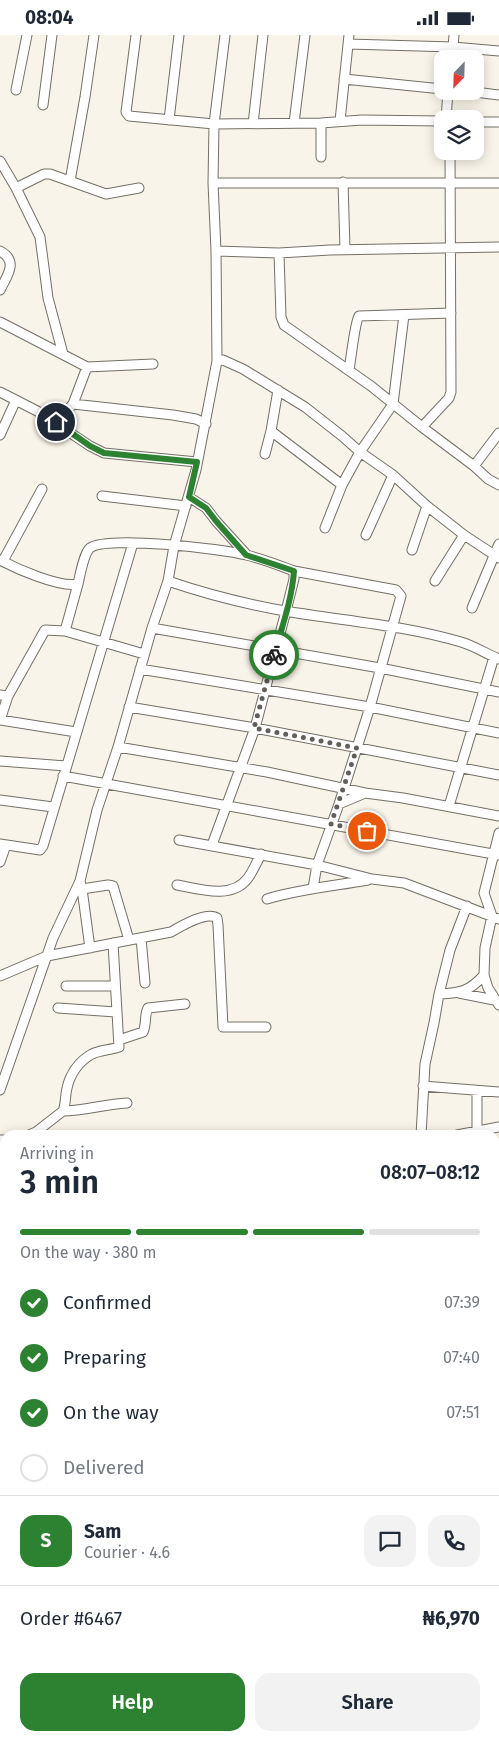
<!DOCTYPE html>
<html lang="en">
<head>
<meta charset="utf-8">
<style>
  body { margin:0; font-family:"Fira Sans",sans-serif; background:#f2f2f3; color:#1f2937; height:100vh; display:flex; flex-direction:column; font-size:19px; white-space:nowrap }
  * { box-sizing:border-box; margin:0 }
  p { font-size:16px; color:#747a83 }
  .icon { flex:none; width:28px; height:28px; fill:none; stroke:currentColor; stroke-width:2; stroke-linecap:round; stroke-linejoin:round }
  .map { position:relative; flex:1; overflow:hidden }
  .panel { position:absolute; left:0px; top:1095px; width:500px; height:611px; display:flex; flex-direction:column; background:#fff; border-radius:15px 15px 0 0; box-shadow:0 2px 12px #0003 }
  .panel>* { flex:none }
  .needle { width:32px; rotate:203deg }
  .tools { position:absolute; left:434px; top:15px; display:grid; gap:10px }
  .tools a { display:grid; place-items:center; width:50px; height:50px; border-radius:10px; background:#fff; box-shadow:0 2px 12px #0003; font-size:25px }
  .pin { position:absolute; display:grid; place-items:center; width:42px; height:42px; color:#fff; margin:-21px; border:2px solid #fff; border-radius:50%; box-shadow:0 1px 5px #0007 }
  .courier { position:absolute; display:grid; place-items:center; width:50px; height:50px; margin:-25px; border:4px solid #2c8231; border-radius:50%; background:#fff; color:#222; box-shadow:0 1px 6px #0007 }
  .overview em { font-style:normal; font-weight:600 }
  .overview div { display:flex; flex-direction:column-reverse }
  .overview { display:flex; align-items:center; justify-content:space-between; height:85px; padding:0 20px }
  h1 { font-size:32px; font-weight:600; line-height:38px }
  .bar { display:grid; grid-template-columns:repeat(4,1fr); gap:8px 5px; align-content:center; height:60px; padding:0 20px }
  .bar i { height:6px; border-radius:4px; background:#e0e1e3 }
  .bar .selected { background:#2c8231 }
  .bar p { grid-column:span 4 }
  .line { display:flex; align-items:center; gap:12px; padding:0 20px; border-top:1px solid #e0e1e3 }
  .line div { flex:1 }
  .round { display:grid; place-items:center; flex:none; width:52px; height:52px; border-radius:15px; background:#f2f2f3 }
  ol { padding:0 20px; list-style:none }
  li { display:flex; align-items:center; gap:15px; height:55px }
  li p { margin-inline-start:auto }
  li .icon { padding:5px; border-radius:50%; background:#2c8231; color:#fff; stroke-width:4 }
  li:last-child { color:#747a83 }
  li i { width:28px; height:28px; border:2px solid #e0e1e3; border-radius:50% }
  .primary-button { display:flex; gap:10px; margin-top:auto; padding:10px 20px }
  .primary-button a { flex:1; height:58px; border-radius:15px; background:#2c8231; color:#fff; font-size:20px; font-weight:600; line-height:58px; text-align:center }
  .primary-button a+a { background:#f2f2f3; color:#1f2937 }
  .status { display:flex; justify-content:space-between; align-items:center; height:35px; padding:0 25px; background:#fff; direction:ltr }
  .status svg { height:14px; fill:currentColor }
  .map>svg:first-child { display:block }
</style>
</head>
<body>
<div class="status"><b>08:04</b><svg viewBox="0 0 49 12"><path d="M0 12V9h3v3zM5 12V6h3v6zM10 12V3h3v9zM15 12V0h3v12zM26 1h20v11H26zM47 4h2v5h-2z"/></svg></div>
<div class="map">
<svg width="499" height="1706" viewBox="0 0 499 1706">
  <rect width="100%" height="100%" fill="#f9f4e9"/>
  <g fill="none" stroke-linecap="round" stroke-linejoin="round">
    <defs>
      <path id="minor" d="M136,0L126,77L129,81L214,89L321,88L362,85L442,86
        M225,0L214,89L213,148H499
        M348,9L453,12L499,16
        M452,24L454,0
        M344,44L442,54
        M16,55L27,0
        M467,56L499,60
        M43,70L52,0
        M446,84L448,56
        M169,85L179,0
        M340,86L349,0
        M475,87H499
        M294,88L305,0
        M253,89L263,0
        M321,122V88
        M0,126L16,153L40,202L48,263L63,319
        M70,146L85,62L94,0
        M343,147L345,214
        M16,153L44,139H50L106,159L139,153
        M0,216C19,226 7,241 0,255
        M216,216L279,218L330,215L499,212
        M279,218L281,282L284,290L371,351L422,392L474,431L488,444L499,450
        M0,287L87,332L153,329
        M217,326L223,325L243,334L305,372L342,401L360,417L393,440L427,471L464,500L499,523
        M349,335C351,324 355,286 359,281L451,278
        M0,357L39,377L90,411L104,418L197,427
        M73,369L173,380L196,384L206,389
        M56,387L73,369L87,332
        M422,392L449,363L451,357L450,116
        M271,396L342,450
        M0,400L16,365
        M265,419L271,396L278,355
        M474,431L499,398
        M102,461L186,471
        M189,462L206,473L216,486L246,519
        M325,493L342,450L360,417L393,369L404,280
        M366,500L393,440
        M412,515L427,471
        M0,525C17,534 60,553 78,549C80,540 84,518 90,513C106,500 223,514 246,520C263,524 278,530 294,536V544L286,576L255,693L212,810
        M3,526L42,454
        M294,536L396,555L401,561L370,672L339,769L317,830L313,853
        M168,546C206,559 246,569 285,576C344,586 404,590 461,607C475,611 486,619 499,624
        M435,546L464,500
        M78,549L65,596L144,619
        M472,573L499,509
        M152,593L380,633L499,657
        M140,634L370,672L499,698
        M0,660L8,661L45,595L65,596
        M129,672L255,693L499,740
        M0,685L76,697
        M0,685L8,661
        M118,712L267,737L365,758L403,763L499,781
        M0,726L66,731
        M63,741L499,820
        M0,765L53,772
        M339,769L365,758
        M449,771L494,622
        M499,798L484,858L492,881L485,913L484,940L488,953L499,970
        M179,805L317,830L372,844L404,848L499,884
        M0,809L40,815L43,811L133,508
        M0,827L6,810
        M80,846L82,854L108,850L113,851L129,905
        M177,850C199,854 232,865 248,843C253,836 257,827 261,819
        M82,854L90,913
        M267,864C300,854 334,851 368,845
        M141,903L145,948
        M0,941L47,921L171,897C181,891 207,876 217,883L218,890L223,992H266
        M66,951H115
        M459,958L494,965
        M439,959C460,958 469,957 484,940
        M58,973L116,977
        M119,1005L143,997C147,989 144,980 148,973L185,969
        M423,1051L499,1057
        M0,1055L53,903L80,846L97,775L118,712L152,593L168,546L174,511L196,435L217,326L216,216L213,148
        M63,1076C84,1076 105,1069 127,1068
        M477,1096V1056
        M29,1100L36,1097L63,1076C66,1069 65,1061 67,1053C70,1039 79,1026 92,1019C100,1015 110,1015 119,1012L113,908
        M421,1100L425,1029L434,988L439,959L450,915L467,871
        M457,1100L499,1092
        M0,1105H5
        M495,1125L499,1126
        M0,1139L5,1138
        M495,1151L499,1152
        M0,1172L5,1171
        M0,1209H5
        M0,1239L5,1240
        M495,1243L499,1245
        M0,1269L5,1270
        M495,1311H499
        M0,1342L5,1346
        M0,1433L5,1416
        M0,1452H5
        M495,1486H499
        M0,1493H5
        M495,1532L498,1525L499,1510
        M0,1556H5
        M0,1622L5,1621
        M495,1622L499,1626
        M0,1684L5,1687
        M34,1701L43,1706
        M211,1701L212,1706
        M385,1706L387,1701"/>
    </defs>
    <use href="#minor" stroke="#747067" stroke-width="11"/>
    <use href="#minor" stroke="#fff" stroke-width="9"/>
  </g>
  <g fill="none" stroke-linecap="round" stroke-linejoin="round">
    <path stroke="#625e59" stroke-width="5" stroke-dasharray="0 9" d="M274,620L254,693L357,713L331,789L367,796"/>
    <path stroke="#2c8231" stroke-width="6" d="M56,387L90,411L104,418L197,427L189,462L206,473L216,486L246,520L294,536C292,564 282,592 274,620"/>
  </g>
</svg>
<div class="tools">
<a><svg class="needle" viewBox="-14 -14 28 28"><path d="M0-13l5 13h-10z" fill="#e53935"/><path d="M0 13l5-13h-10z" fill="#747a83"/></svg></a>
<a><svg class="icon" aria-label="layers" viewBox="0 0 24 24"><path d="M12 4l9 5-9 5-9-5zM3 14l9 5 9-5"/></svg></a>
</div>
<div class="pin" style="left:367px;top:796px;background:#ea580c"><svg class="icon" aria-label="bag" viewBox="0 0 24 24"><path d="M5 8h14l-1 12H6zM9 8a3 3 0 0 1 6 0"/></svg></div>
<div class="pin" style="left:56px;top:387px;background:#1f2937"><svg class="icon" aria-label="home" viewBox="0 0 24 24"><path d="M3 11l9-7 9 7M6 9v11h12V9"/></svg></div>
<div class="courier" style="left:274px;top:620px"><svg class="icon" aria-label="bike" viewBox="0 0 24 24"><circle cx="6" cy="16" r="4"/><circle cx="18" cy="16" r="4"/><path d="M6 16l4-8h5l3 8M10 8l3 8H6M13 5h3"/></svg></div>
<section class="panel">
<div class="overview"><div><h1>3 min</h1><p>Arriving in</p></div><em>08:07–08:12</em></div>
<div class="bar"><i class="selected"></i><i class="selected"></i><i class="selected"></i><i></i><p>On the way · 380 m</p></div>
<ol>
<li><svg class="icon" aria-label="check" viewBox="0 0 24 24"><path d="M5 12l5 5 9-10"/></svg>Confirmed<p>07:39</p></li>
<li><svg class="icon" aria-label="check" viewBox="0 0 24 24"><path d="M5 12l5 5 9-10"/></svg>Preparing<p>07:40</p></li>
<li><svg class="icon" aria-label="check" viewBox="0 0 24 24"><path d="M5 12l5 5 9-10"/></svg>On the way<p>07:51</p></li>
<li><i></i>Delivered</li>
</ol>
<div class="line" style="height:90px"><b class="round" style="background:#2c8231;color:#fff">S</b><div><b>Sam</b><p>Courier · 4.6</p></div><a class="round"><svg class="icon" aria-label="chat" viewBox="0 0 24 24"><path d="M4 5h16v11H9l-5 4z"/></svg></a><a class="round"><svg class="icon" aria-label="phone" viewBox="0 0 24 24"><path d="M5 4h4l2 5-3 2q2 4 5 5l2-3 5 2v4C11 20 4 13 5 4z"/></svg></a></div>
<div class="line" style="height:65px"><div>Order #6467</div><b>₦6,970</b></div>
<div class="primary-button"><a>Help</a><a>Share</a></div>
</section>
</div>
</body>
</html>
